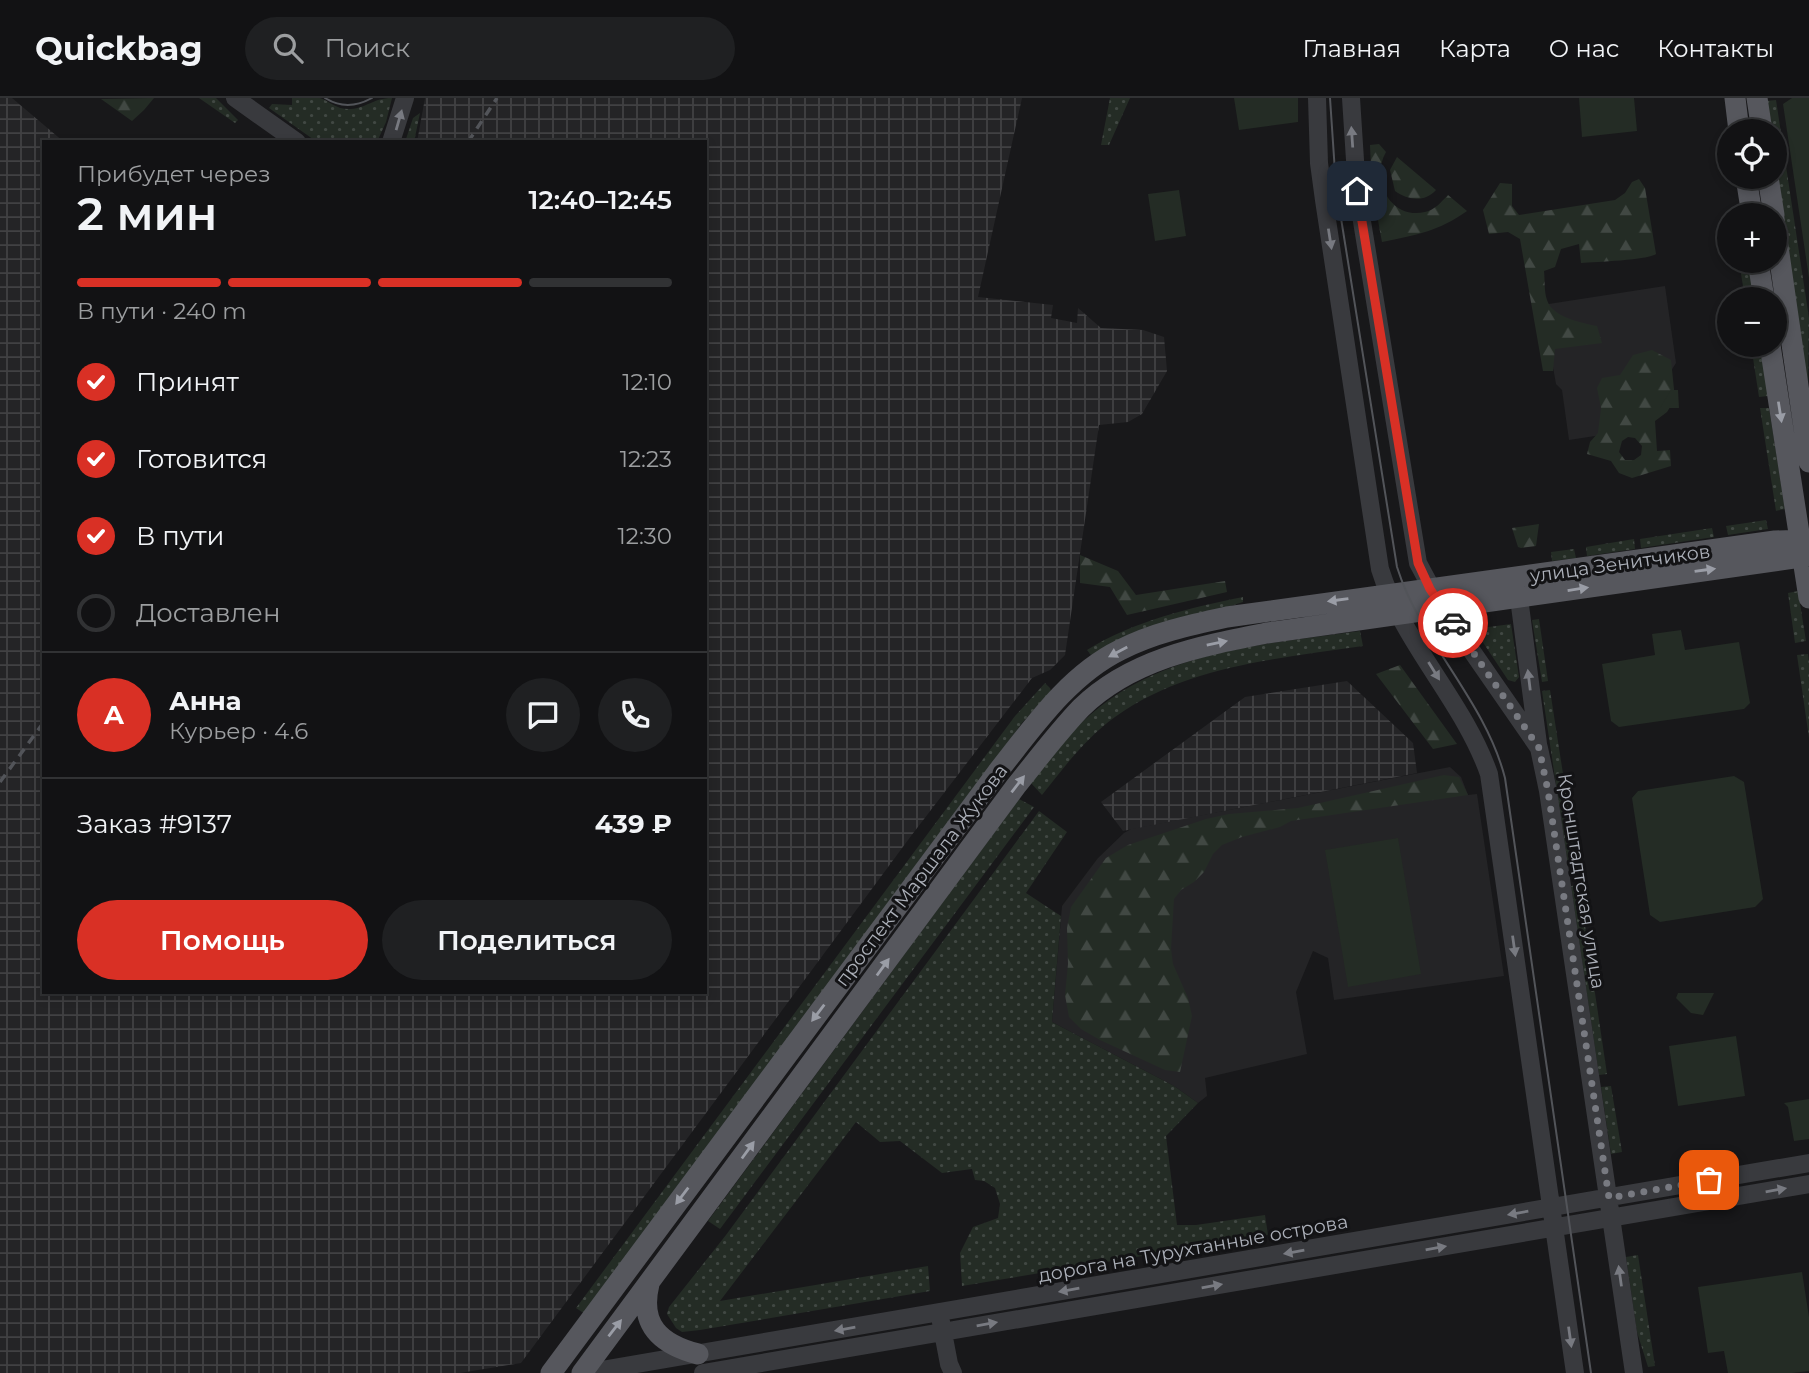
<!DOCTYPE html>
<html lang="ru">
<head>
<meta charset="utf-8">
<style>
  body { margin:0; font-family:Montserrat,sans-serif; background:#1f2022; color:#f1f3f6; height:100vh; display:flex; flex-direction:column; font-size:26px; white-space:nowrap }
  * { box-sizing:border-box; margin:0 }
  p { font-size:23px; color:#9c9ea0 }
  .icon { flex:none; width:38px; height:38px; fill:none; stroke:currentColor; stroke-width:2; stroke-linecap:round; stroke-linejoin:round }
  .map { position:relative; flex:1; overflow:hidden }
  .side { position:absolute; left:42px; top:42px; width:665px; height:854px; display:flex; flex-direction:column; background:#121214; border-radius:0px; box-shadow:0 4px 10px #0003,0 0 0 2px #313234 }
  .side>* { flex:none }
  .tools { position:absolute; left:1717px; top:21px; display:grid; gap:14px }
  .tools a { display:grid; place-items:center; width:70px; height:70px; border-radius:50%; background:#121214; box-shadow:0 4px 10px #0003,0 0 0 2px #313234; font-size:35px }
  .pin { position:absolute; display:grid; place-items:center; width:60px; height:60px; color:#fff; margin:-30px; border-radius:14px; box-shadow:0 4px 10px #0006 }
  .courier { position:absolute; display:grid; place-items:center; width:70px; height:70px; margin:-35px; border:5px solid #d93025; border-radius:50%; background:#fff; color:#222; box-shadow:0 2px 9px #0007 }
  .headline em { font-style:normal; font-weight:600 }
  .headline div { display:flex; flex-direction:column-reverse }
  .headline { display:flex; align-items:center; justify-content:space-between; height:119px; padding:0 35px }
  h1 { font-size:46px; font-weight:600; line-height:52px }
  .bar { display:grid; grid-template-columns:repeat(4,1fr); gap:10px 7px; align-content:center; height:84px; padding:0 35px }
  .bar i { height:9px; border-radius:5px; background:#313234 }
  .bar .current { background:#d93025 }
  .bar p { grid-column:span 4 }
  .line { display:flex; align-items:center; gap:18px; padding:0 35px; border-top:2px solid #313234 }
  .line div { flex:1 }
  .round { display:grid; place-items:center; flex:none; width:74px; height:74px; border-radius:37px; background:#1f2022 }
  ol { padding:0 35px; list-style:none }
  li { display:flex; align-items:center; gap:21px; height:77px }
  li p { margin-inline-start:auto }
  li .icon { padding:7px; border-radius:50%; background:#d93025; color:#fff; stroke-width:4 }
  li:last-child { color:#9c9ea0 }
  li i { width:38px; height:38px; border:4px solid #313234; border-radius:50% }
  .button { display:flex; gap:14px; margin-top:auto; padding:14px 35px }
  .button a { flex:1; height:80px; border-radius:42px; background:#d93025; color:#fff; font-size:28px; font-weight:600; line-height:80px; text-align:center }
  .button a+a { background:#1f2022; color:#f1f3f6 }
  header { display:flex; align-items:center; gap:42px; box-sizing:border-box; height:98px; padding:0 35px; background:#121214; border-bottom:2px solid #313234 }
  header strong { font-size:33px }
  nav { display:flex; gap:38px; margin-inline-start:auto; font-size:24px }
  .search { width:490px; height:63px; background:#1f2022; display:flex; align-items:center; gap:18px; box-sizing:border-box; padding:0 24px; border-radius:38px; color:#9c9ea0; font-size:26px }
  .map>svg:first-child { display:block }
</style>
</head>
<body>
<header>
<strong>Quickbag</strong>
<div class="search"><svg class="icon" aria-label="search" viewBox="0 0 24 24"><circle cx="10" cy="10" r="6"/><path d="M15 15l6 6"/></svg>Поиск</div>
<nav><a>Главная</a><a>Карта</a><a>О нас</a><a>Контакты</a></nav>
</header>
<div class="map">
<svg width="1809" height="1275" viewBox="0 0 1809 1275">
  <defs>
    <pattern id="industrial-grid" width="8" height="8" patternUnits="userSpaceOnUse" patternTransform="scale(1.75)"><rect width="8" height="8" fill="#242426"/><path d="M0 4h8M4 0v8" fill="none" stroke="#414143"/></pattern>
    <pattern id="grass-dots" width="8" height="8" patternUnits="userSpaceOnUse" patternTransform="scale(1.75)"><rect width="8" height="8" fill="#242c25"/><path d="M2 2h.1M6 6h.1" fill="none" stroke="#414843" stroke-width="1.8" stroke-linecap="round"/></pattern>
    <pattern id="forest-firs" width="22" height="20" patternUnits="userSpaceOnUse" patternTransform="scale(1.75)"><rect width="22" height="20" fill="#242c25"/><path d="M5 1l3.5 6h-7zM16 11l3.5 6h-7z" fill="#414843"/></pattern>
  </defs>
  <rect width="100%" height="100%" fill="#18181a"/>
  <path fill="#242426" d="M1665,188L1676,265L1634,332L1569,342L1562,292L1556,286L1542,207Z
    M1450,669L1461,679L1468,697L1477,696L1504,878L1334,902L1328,860L1313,853L1296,894L1307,956L1205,980L1207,998L1198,1005L1174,988L1052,924L1062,808L1098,760L1124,735L1131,731Z"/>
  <path fill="url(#industrial-grid)" d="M0,0H12L64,44H44V894H705V44H417L425,0H1022L978,199L1053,207L1051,220L1077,225L1078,210L1101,230L1143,232L1164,239L1167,273L1142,316L1128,324L1099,327L1065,557L1050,572L1032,580L911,738L521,1265L460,1275H0Z
    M1347,583L1413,645L1417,675L1123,733L1101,704L1245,599Z"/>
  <path fill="url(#grass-dots)" d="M199,0H216L238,22L235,25Z
    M292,0C300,0 313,0 320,0C331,4 337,12 351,11C367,10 373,0 392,0L386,24L377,44H317L269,10L272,6L292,7Z
    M1110,0H1130L1109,47H1101Z
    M1776,2L1809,220L1808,289L1775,62L1774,33H1770L1766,3Z
    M420,15L414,44H405L413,20Z
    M1739,163H1749L1754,201H1745Z
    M1751,247H1761L1768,298L1759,299Z
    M1760,310H1769L1785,411L1776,413Z
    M1766,422L1768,431L1728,437L1726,428Z
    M1712,430L1714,439L1641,450L1640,441Z
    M1634,441L1635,451L1587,458L1586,449Z
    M1574,451L1576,460L1552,463L1551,454Z
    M1798,493L1806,543L1795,545L1788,495Z
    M1243,499V504L1115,544L1091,557L1087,552C1134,523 1189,510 1243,499Z
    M1539,521L1548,583L1542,584L1532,522Z
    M1511,526L1519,579L1515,584L1508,582L1474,531Z
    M1360,533L1363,548C1277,561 1187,567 1115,619C1086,640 1064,669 1042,697L1031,685C1049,662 1067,636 1090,617C1164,552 1267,546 1360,533Z
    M1808,556L1809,565V640L1797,557Z
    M1045,585L1050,590L1051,593L1022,625L585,1216L576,1210L1015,618Z
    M1550,592L1577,766L1568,767L1542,593Z
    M1019,701L1034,709L720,1131L708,1123Z
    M1039,713L1067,734L1026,795L1061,818L1052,924L1174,988L1198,1005L1166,1038L1177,1127H1196L1265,1117L1268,1137L962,1188L960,1155L973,1129L998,1120L1000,1106L995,1090L984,1083L975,1082L972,1071L942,1075L900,1043L880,1044L856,1024L720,1203L928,1168L930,1193L700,1232L682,1234L676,1230L667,1216L669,1209L726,1137Z
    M1579,787L1607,976L1599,977L1571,788Z
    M1611,988L1622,1054L1611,1056L1601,989Z
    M1638,1157L1655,1268L1648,1269L1637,1234L1626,1159Z"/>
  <path fill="url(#forest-firs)" fill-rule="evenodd" d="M154,0L144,12L132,23L101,1Z
    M1379,46L1386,54C1370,81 1390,122 1425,114C1435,112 1441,104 1448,97L1467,113C1439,133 1416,137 1382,144C1376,112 1371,81 1370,47Z
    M1397,59L1436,92C1424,105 1408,102 1395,93L1390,72Z
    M1639,81L1645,90L1656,156C1648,162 1595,164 1581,165L1579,146L1561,151L1555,169L1544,173C1545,182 1544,194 1547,202C1552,219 1582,225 1597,228L1602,245L1555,251L1553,273H1543L1520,141L1508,134L1489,136L1483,112L1500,85L1512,86V108L1519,117L1615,102L1625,95L1632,84Z
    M1652,252L1671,262L1675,301L1667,314L1655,323L1657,353L1670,352L1671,368L1632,380L1619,375L1611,363L1587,356L1590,344L1598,335L1601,310L1597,290L1602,280L1620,277L1633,257ZM1628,339L1635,340L1642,348L1641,357L1634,362H1625L1619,354L1622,343Z
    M1539,426L1536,448L1521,450L1518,449L1512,430Z
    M1080,457L1118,473L1136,497L1225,483L1227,494L1127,517L1110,489L1080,485Z
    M1400,567L1457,646L1433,651L1376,576Z
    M1444,677L1459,679L1468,697L1291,723L1280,729L1242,739L1222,747L1213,756L1204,774L1194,784L1181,792L1174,801L1171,851L1173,866L1188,900L1192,918L1180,974L1165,972L1100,942L1081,931L1069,919L1065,897L1068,866L1067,830L1071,809L1106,760L1128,747L1206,721L1229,716L1298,710Z"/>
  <path fill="#242c25" d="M1234,0H1298V24L1239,32Z
    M1579,0H1634L1637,33L1582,39Z
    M1792,0H1809V180L1783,6Z
    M1179,92L1186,138L1155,143L1148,96Z
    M1671,292H1678L1679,310H1660Z
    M1681,532L1685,552L1739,544L1750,605L1744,611L1619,629L1611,623L1602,566L1655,557L1652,536Z
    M1734,678L1744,684L1763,801L1755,809L1660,824L1650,817L1632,700L1638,693Z
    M1398,740L1421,876L1348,889L1325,752Z
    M1678,895H1714L1703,917L1691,915L1676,900Z
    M1736,938L1745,998L1678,1008L1669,948Z
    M1809,1001V1041L1794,1043L1788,1009L1784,1005Z
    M1802,1174L1809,1219V1273L1792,1275H1728L1724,1253L1708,1255L1698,1189Z"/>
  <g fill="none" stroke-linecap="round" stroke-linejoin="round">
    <path stroke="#393a3e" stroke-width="18" d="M235,0L297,44
      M1317,0L1319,65L1324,102L1380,471C1403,546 1463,602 1489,676L1575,1275
      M1351,0L1357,93L1418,465L1442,510L1539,650L1548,693L1634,1275
      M391,44L405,0
      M1519,500L1538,646
      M941,1224L949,1266L953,1275
      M584,1275L1809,1065
      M703,1275L1809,1086"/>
    <path stroke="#56575d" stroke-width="21" d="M1735,0L1739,33
      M1757,0L1762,33
      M1746,79L1752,117
      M1768,79L1774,117
      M1774,121L1809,364
      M1758,163L1764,201
      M1770,247L1809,500
      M649,1186C639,1227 660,1246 698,1256
      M551,1275L999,672C1033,629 1069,577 1120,552C1153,535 1190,527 1227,519L1775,443L1809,442
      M582,1275L1016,688C1037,662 1058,634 1081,610C1131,561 1201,548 1267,535L1809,458"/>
    <path stroke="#525459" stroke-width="2" d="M325,0C341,10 356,9 372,0
      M1330,0L1336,89L1397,469C1421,545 1485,602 1505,680L1591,1275"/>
    <path stroke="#525459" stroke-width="3.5" stroke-dasharray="9 7" stroke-linecap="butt" d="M468,44L497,0
      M0,684L44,624"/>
  </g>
  <defs><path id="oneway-solid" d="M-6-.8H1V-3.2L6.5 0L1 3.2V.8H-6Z" transform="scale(1.75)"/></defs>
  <g fill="#787a81">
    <use href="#oneway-solid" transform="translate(399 22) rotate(-74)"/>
    <use href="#oneway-solid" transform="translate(1352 39) rotate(-94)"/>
    <use href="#oneway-solid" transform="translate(1330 141) rotate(81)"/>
    <use href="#oneway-solid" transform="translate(1434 573) rotate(58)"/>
    <use href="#oneway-solid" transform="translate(1529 582) rotate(-97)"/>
    <use href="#oneway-solid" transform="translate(1514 848) rotate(82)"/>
    <use href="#oneway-solid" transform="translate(1776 1092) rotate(-10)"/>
    <use href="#oneway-solid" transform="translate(1518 1115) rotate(170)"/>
    <use href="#oneway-solid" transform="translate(1436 1150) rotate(-10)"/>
    <use href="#oneway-solid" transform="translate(1294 1154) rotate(170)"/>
    <use href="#oneway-solid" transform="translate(1620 1178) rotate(-98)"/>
    <use href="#oneway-solid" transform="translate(1212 1188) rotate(-10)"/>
    <use href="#oneway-solid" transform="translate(1069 1192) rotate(170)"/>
    <use href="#oneway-solid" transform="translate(987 1226) rotate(-10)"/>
    <use href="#oneway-solid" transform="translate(845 1231) rotate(170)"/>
    <use href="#oneway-solid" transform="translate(1570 1239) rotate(82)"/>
  </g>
  <g fill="#9a9da6">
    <use href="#oneway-solid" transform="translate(1780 314) rotate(81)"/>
    <use href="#oneway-solid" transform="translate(1705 472) rotate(-8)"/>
    <use href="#oneway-solid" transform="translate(1578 491) rotate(-9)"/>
    <use href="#oneway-solid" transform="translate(1338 502) rotate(172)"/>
    <use href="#oneway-solid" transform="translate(1217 545) rotate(-12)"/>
    <use href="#oneway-solid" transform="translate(1118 554) rotate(152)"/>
    <use href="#oneway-solid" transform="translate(1018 686) rotate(-52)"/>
    <use href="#oneway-solid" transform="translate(883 869) rotate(-54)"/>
    <use href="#oneway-solid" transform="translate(818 915) rotate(127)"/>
    <use href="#oneway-solid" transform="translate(748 1052) rotate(-54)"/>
    <use href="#oneway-solid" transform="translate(682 1098) rotate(127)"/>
    <use href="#oneway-solid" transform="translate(615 1230) rotate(-52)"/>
  </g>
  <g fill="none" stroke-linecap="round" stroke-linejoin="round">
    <path stroke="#787a81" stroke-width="7" stroke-dasharray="0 12.6" d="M1453,525L1539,650L1548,693L1609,1100L1709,1082"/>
    <path stroke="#d93025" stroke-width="9" d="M1357,93L1418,465L1430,491L1453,525"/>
  </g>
  <g text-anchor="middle" stroke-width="6" stroke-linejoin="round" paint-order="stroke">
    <g font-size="19" fill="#abafb8" stroke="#131315">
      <text transform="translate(1620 465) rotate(-8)" y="7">улица Зенитчиков</text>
      <text transform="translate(921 777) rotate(-53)" y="7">проспект Маршала Жукова</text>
      <text transform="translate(1582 783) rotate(81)" y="7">Кронштадтская улица</text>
      <text transform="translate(1193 1150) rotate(-10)" y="7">дорога на Турухтанные острова</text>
    </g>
  </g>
</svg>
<div class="tools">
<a><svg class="icon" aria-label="locate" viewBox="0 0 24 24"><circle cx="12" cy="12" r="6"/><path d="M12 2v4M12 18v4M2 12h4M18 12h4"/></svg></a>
<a>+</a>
<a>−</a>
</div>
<div class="pin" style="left:1709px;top:1082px;background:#ea580c"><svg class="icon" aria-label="bag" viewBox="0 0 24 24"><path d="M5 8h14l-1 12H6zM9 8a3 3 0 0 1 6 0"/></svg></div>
<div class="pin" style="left:1357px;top:93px;background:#1f2937"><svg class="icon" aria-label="home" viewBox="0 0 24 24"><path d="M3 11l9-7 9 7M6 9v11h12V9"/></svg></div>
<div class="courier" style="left:1453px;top:525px"><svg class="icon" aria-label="car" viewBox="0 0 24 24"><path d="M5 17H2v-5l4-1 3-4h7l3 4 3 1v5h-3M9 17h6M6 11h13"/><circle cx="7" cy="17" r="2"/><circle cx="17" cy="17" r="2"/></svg></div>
<section class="side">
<div class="headline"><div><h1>2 мин</h1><p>Прибудет через</p></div><em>12:40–12:45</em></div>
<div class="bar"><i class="current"></i><i class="current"></i><i class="current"></i><i></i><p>В пути · 240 m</p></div>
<ol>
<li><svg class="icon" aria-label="check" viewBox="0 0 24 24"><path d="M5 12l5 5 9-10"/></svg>Принят<p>12:10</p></li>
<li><svg class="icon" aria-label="check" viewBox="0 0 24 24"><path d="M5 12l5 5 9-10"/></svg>Готовится<p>12:23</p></li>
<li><svg class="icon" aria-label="check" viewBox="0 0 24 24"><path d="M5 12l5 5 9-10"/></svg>В пути<p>12:30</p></li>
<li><i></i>Доставлен</li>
</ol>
<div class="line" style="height:126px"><b class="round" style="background:#d93025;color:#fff">А</b><div><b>Анна</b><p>Курьер · 4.6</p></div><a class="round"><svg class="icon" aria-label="chat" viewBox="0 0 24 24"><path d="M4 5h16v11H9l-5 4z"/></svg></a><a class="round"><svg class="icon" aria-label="phone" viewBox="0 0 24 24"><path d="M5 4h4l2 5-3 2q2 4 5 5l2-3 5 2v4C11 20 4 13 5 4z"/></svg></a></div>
<div class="line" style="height:91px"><div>Заказ #9137</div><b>439 ₽</b></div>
<div class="button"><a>Помощь</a><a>Поделиться</a></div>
</section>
</div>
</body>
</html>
